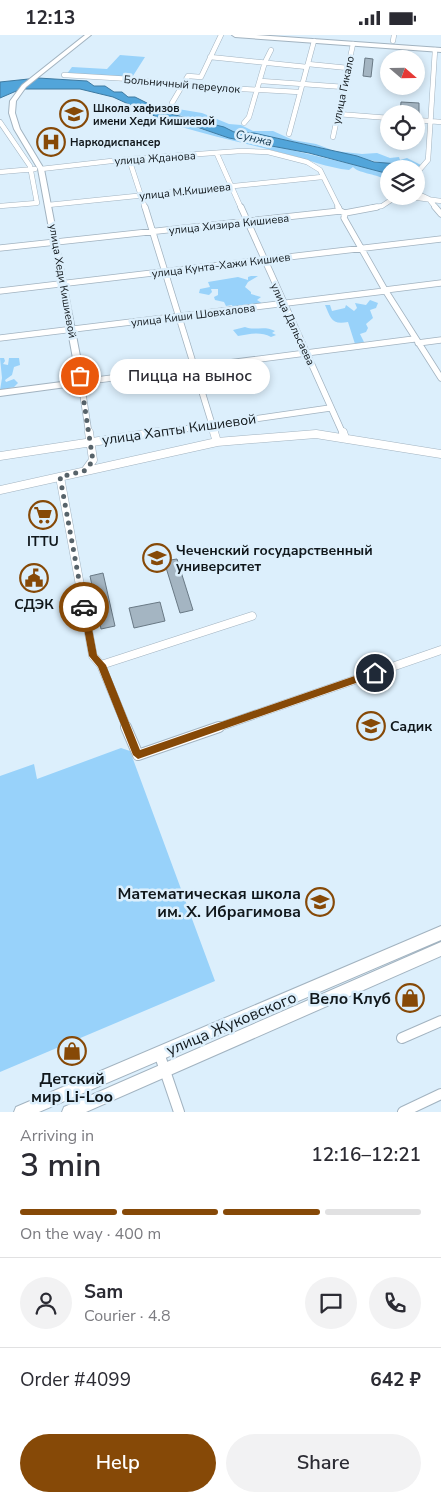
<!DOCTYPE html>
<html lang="en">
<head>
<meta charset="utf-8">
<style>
  :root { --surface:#fff; --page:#f2f2f3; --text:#2b2b33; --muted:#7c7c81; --line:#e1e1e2; --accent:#864907 }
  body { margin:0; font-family:"Nunito Sans",sans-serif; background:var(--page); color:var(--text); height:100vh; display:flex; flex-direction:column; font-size:19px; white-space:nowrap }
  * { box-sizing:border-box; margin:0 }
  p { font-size:16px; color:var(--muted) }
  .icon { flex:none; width:28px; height:28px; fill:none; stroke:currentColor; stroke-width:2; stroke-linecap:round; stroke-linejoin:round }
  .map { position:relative; height:1077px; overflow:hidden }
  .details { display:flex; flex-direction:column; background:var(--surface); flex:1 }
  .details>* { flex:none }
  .needle { width:32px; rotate:110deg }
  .controls { position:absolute; left:380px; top:15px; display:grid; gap:10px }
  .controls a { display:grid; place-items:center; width:45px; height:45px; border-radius:50%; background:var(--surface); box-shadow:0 2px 8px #0003; font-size:25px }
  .pin { position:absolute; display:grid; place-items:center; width:42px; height:42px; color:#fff; margin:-21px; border:2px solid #fff; border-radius:50%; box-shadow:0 1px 5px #0007 }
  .courier { position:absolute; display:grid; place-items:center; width:50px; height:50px; margin:-25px; border:4px solid #864907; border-radius:50%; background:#fff; color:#222; box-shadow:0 1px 6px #0007 }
  .bubble { position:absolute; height:35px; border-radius:18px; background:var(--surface); box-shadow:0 2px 8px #0003; font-size:16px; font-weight:600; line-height:35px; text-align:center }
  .overview em { font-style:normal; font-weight:600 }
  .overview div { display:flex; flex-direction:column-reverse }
  .overview { display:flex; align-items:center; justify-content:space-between; height:85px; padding:0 20px }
  h1 { font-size:32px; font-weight:600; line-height:38px }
  .bar { display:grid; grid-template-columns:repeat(4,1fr); gap:8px 5px; align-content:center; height:60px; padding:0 20px }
  .bar i { height:6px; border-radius:4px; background:var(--line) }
  .bar .active { background:var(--accent) }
  .bar p { grid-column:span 4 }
  .line { display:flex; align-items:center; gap:12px; padding:0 20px; border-top:1px solid var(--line) }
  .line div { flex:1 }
  .round { display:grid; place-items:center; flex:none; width:52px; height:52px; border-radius:26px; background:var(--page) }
  .action { display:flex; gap:10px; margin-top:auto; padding:10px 20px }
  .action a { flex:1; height:58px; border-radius:30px; background:var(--accent); color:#fff; font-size:20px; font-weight:600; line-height:58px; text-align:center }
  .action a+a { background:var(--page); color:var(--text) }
  .status { display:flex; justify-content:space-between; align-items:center; height:35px; padding:0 25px; background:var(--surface); direction:ltr }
  .status svg { height:14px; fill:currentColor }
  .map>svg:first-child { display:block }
  .green { fill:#98d2fa }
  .water { fill:#52a5da; stroke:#3e7aa1 }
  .building { fill:#a4b5c2; stroke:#697985 }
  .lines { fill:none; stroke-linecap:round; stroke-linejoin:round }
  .minor-far3-casing { stroke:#a2b3c0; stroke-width:5.5 }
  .minor-far2-casing { stroke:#a2b3c0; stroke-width:7 }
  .minor-far1-casing { stroke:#a2b3c0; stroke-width:9 }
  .minor-casing { stroke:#a2b3c0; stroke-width:12 }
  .major-casing { stroke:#a2b3c0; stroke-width:2 }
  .minor-far3 { stroke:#fff; stroke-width:4.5 }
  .minor-far2 { stroke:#fff; stroke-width:5.5 }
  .minor-far1 { stroke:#fff; stroke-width:8 }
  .minor { stroke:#fff; stroke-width:10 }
  .major { fill:#fff; fill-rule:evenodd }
  .route { fill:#864907 }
  .done { stroke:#57636a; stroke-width:5; stroke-dasharray:0 9 }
  .labels { text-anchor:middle; stroke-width:5; stroke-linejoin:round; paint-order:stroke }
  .far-street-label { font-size:11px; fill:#10171b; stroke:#dceffc }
  .far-poi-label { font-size:11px; font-weight:bold; fill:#10171b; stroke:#dceffc; text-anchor:start }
  .far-water-label { font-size:12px; font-style:italic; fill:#1a3d54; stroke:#dceffc }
  .street-label { font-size:14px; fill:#10171b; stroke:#dceffc }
  .poi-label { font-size:14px; font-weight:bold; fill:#10171b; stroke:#dceffc }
  .near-poi-label { font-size:16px; font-weight:bold; fill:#10171b; stroke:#dceffc; text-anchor:end }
  .near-street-label { font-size:16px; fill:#10171b; stroke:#dceffc }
</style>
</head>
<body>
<div class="status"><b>12:13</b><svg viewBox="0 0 49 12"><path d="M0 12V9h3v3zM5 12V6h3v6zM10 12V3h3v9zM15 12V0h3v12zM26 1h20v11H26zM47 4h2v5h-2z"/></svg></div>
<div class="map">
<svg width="441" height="1077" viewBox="0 0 441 1077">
  <rect width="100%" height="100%" fill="#dceffc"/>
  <path class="green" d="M120,20L145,22L131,44L66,40L72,32L107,34Z
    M160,71L202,78L229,89L241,90L253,96H273L293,105L316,109L332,115L254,98L234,97L163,75H155L157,73L153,72Z
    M180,88L235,104L270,110L380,136L389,139V144H384C376,139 358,138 353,132L349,135C328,133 307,124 286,119C250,109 214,102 178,91Z
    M335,116L362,119L377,118L390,123L399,122L400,125L407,123L421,130L418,133C408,134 343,120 335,116Z
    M251,241H258L248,247L245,252L251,257V259L261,262L257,265L263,269L233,273L232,270L226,271L224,267L215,265L214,262L218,260V254H211L212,257L209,260L199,258L200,254L210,252L208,247L238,242L248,245V242Z
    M370,265L378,268L376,273L370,275L373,283L366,289L368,293L366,297L360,299L364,307L355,309L348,287C331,290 331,283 325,270H330L332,276L345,273L346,270L354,276L357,273L355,268L366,270Z
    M245,292C255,296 264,290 275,296L272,298L276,300L271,302C260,296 249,299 238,301L233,295Z
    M0,323H4L5,326L3,329L8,330L9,323H19L20,330L14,332L12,340L5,345L6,347L14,344L18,348L14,352L0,355L2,343Z
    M121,713L130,716L215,946L0,1037V741L34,729L37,744Z"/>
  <path class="water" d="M38,43L87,46L94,51H105L114,57H122L128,62H135L157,73L155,75L224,92L234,97L254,98L357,121L374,127L398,129L413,134H389V139L309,118L229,103L185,88L159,83L113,62L80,54H21L0,63V47Z"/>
  <path class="building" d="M365,23L373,24L371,42L363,41Z
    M401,67L419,68V79L400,78Z
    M177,524L193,575L180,578L164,526Z
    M103,538L115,591L101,594L90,541Z
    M160,567L165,586L134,593L129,573Z"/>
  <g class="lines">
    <defs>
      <path id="minor-far3" d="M393,6L394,0
        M210,22L307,32
        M308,29L348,33
        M64,40L131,44L188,51L299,57
        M261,46L344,52
        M172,68L188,41L201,42L221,0
        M338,79L389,83
        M416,85L441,87
        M0,87L30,131L37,168L0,171
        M244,88L249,82L265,27L271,15
        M289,99L314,6
        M333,102L353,9
        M217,119L241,173
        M129,124L145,173
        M41,134L129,124L241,116L268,117L307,127L320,135L339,173
        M0,137L35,134
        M416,139L428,125L435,15
        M416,158L429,164L436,173
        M403,161L441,166
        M48,170L322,142
        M370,173L382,171L397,161"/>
      <path id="minor-far2" d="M145,172L215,399
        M241,172L343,399
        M338,172L340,176
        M435,172L441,179
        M345,178L344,183L385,255L441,343
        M56,207L340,176L345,178L377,172
        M0,213L56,207
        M385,255L441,248
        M0,256L441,204
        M0,303L385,256
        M418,308L441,305
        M89,399L81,347L414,304
        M149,399L330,373"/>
      <path id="minor-far1" d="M214,397L217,407
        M343,397L345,403
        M0,421L158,397
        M85,436L93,425L89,397
        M60,442L93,621L101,630L127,693
        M0,455L217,407L316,399L441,419
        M101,630L252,581
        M216,693L441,615"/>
      <path id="minor" d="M126,692L138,720L219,692
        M402,1003L441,986
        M159,1018L179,1077
        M403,1077L441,1059"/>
      <path id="major" d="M85,0H91L26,52L16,66L15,78L20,94L44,134L85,347L81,350L0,361V355L77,345L38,134L14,94L9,78L10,66L22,50Z
        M232,0H256L441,13V17L235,2Z
        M441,891V905L39,1077H14L16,1072Z
        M441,907V921L86,1077H62L64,1072Z"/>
    </defs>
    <use href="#minor-far3" class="minor-far3-casing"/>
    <use href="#minor-far2" class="minor-far2-casing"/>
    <use href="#minor-far1" class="minor-far1-casing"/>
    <use href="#minor" class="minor-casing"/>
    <use href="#major" class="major-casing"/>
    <use href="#minor-far3" class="minor-far3"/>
    <use href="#minor-far2" class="minor-far2"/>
    <use href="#minor-far1" class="minor-far1"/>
    <use href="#minor" class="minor"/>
    <use href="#major" class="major"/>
  </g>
  <path class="route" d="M84,569L88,572L97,620L106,630L140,715L375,634L380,638L379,640L138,724L133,720L98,632L89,621L80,572Z"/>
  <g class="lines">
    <path class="done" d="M80,341L93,426L84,436L60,442L84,572"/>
  </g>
  <defs>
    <symbol id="university-ring" viewBox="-11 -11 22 22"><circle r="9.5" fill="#dceffc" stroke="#864907" stroke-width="1.5"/><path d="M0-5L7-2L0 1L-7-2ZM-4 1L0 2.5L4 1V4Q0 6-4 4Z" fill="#864907"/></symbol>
    <symbol id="hospital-ring" viewBox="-11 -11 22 22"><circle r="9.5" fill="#dceffc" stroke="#864907" stroke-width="1.5"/><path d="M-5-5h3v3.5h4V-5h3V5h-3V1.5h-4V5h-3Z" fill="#864907"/></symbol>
    <symbol id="supermarket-ring" viewBox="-11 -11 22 22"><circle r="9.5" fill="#dceffc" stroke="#864907" stroke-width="1.5"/><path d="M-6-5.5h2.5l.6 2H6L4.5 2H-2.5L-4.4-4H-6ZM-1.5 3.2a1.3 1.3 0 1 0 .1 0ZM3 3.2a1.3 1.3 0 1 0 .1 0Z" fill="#864907"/></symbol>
    <symbol id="civic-ring" viewBox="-11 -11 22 22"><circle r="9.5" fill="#dceffc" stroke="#864907" stroke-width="1.5"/><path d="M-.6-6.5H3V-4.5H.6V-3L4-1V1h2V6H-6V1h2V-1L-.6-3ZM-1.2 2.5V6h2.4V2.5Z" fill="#864907"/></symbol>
    <symbol id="school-ring" viewBox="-11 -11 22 22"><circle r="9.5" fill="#dceffc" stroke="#864907" stroke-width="1.5"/><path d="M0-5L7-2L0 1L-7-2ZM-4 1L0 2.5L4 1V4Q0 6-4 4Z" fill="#864907"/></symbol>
    <symbol id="shop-ring" viewBox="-11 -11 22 22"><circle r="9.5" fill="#dceffc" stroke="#864907" stroke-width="1.5"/><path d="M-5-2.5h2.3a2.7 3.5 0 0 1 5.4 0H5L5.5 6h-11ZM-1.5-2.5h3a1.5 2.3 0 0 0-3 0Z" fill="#864907"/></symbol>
  </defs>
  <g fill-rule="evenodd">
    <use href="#university-ring" x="58" y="63" width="32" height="32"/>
    <use href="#hospital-ring" x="35" y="91" width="32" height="32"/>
    <use href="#supermarket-ring" x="27" y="464" width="32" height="32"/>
    <use href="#university-ring" x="141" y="507" width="32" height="32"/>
    <use href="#civic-ring" x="18" y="527" width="32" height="32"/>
    <use href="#school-ring" x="355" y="675" width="32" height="32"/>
    <use href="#school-ring" x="304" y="851" width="32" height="32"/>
    <use href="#shop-ring" x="394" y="947" width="32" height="32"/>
    <use href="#shop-ring" x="56" y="1000" width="32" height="32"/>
  </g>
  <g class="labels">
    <g class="far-street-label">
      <text transform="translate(182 49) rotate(5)" y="4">Больничный переулок</text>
      <text transform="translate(343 55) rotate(-78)" y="4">улица Гикало</text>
      <text transform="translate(155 123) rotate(-4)" y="4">улица Жданова</text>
      <text transform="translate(185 156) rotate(-6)" y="4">улица М.Кишиева</text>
      <text transform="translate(229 189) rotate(-6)" y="4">улица Хизира Кишиева</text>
      <text transform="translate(221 230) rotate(-7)" y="4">улица Кунта-Хажи Кишиев</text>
      <text transform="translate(63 246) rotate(80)" y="4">улица Хеди Кишиевой</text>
      <text transform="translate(193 280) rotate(-7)" y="4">улица Киши Шовхалова</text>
      <text transform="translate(293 289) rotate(65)" y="4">улица Дальсаева</text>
    </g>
    <g class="far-poi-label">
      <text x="93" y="77">Школа хафизов<tspan x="93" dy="13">имени Хеди Кишиевой</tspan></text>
      <text x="70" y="111">Наркодиспансер</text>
    </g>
    <g class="far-water-label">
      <text transform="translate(254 103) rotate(13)" y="4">Сунжа</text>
    </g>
    <g class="street-label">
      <text transform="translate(179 394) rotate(-8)" y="5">улица Хапты Кишиевой</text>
    </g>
    <g class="poi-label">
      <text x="43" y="511">ITTU</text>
      <text x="176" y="520" text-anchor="start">Чеченский государственный<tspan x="176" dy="16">университет</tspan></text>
      <text x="34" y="574">СДЭК</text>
      <text x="390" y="696" text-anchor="start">Садик</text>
    </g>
    <g class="near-poi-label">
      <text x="301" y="864">Математическая школа<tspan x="301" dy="18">им. Х. Ибрагимова</tspan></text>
      <text x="391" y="969">Вело Клуб</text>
      <text x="72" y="1049" text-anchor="middle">Детский<tspan x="72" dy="18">мир Li-Loo</tspan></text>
    </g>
    <g class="near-street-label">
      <text transform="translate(231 988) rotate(-23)" y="6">улица Жуковского</text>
    </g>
  </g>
</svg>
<div class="controls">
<a><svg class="needle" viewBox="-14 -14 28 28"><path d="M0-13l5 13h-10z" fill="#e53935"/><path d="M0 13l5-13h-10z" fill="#7c7c81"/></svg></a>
<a><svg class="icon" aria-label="locate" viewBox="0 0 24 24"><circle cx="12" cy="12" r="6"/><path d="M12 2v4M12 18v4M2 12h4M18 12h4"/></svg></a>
<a><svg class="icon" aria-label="layers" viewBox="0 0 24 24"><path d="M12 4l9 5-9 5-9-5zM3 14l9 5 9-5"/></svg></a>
</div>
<div class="pin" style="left:80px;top:341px;background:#ea580c"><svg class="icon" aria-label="bag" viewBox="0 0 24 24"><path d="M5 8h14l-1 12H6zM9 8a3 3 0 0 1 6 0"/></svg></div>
<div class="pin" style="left:375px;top:638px;background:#1f2937"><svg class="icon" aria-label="home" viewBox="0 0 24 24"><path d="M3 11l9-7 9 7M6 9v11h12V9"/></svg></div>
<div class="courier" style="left:84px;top:572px"><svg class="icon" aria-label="car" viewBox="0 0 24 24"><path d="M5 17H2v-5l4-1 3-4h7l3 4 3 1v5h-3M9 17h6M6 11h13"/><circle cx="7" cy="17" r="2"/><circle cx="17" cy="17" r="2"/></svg></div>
<div class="bubble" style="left:110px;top:324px;width:160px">Пицца на вынос</div>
</div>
<section class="details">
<div class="overview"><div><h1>3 min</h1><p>Arriving in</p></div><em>12:16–12:21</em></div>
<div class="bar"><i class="active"></i><i class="active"></i><i class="active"></i><i></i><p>On the way · 400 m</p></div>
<div class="line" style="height:90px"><a class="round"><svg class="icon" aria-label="person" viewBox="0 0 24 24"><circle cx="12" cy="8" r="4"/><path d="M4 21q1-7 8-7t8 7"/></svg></a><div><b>Sam</b><p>Courier · 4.8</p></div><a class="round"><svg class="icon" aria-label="chat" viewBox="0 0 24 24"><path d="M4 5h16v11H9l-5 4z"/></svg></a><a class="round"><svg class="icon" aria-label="phone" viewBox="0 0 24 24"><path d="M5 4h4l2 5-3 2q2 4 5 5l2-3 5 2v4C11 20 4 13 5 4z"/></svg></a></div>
<div class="line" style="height:65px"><div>Order #4099</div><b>642 ₽</b></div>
<div class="action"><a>Help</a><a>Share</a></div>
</section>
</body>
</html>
